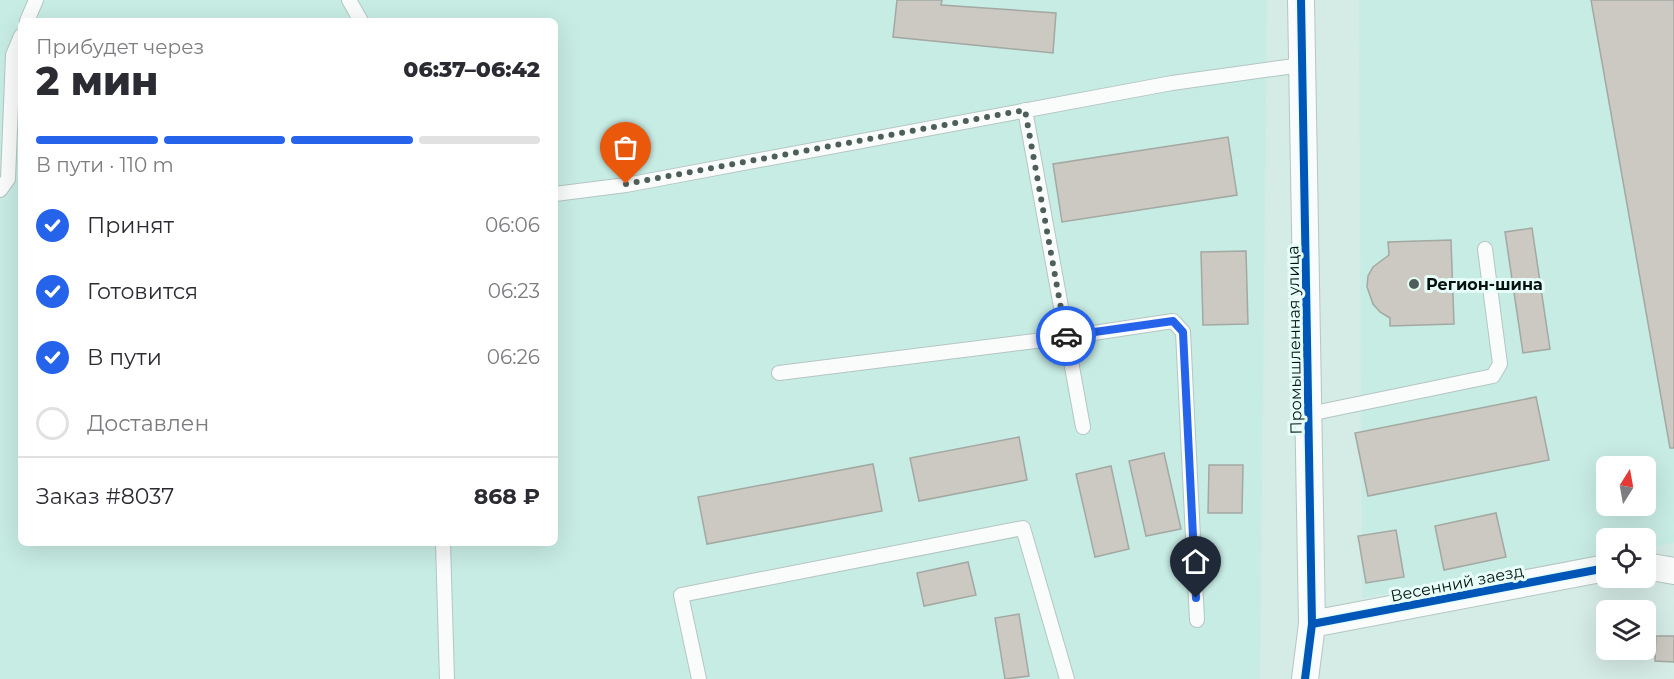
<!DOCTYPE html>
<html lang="ru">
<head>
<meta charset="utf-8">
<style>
  :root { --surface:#fff; --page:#f2f2f3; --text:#2b2b33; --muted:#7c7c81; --line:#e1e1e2; --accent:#2563eb }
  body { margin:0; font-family:Montserrat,sans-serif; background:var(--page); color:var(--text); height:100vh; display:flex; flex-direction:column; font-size:22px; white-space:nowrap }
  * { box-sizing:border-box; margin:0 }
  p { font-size:20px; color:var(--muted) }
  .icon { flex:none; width:33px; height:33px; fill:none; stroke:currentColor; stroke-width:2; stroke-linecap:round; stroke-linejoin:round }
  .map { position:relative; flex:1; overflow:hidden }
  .details { position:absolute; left:18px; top:18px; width:540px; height:528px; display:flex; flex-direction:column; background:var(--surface); border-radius:9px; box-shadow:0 6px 24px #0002 }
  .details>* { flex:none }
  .needle { width:39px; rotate:11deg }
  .controls { position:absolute; left:1596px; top:456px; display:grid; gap:12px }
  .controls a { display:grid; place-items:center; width:60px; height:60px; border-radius:9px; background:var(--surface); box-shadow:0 6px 24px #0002; font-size:30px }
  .pin { position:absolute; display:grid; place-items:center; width:51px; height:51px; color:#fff; margin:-62px -26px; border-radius:50% 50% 50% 0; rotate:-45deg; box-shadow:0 0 6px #0007 }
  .pin .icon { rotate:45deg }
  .courier { position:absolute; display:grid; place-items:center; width:60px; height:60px; margin:-30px; border:4px solid #2563eb; border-radius:50%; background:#fff; color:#222; box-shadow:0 2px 8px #0007 }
  .head em { font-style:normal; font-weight:800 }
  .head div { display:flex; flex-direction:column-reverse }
  .head { display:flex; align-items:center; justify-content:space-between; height:102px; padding:0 18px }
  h1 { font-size:39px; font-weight:800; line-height:45px }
  .bar { display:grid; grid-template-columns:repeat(4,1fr); gap:9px 6px; align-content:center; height:72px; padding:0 18px }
  .bar i { height:8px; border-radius:4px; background:var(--line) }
  .bar .selected { background:var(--accent) }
  .bar p { grid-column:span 4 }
  .line { display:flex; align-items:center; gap:15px; padding:0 18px; border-top:2px solid var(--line) }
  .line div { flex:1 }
  ol { padding:0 18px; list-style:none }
  li { display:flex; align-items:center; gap:18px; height:66px }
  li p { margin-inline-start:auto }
  li .icon { padding:6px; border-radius:50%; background:var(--accent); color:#fff; stroke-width:4 }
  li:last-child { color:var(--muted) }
  li i { width:33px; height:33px; border:3px solid var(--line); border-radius:50% }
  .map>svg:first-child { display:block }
  .built { fill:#c7ece4; fill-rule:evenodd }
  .building { fill:#cbc9c1; stroke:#a3a8a2; stroke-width:1.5 }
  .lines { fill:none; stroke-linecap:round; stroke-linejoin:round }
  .service-casing { stroke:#b4c6c2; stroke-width:16 }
  .minor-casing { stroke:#b4c6c2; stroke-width:28 }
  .service { stroke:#f9fcfb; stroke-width:14 }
  .minor { stroke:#f9fcfb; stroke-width:26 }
  .cycleway-casing { stroke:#e6fdf8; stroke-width:11 }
  .cycleway { stroke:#0057b8; stroke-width:8 }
  .done { stroke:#4e5e5b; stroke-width:6; stroke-dasharray:0 10.8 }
  .route { stroke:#2563eb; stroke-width:8 }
  .poi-dot { fill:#4e5e5b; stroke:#e6fdf8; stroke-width:2 }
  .labels { text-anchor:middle; stroke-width:6; stroke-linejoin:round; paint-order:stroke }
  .poi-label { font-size:16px; font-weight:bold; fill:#051210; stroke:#e6fdf8; text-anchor:start }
  .street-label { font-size:16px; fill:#051210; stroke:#e6fdf8 }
</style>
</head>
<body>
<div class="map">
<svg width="1674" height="679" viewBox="0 0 1674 679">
  <rect width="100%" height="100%" fill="#d5ebe6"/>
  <path class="built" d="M0,0H1267L1260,679H0ZM21,21H555V543H21Z
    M1359,0H1674V543L1646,548V538H1606V555L1362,598ZM1606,466H1646V506H1606Z"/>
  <path class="building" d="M897,0H942L941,5L1056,13L1053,53L893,37Z
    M1591,0H1674V448H1670Z
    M1228,137L1237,195L1062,222L1053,164Z
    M1532,228L1550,349L1523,353L1505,232Z
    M1451,240L1454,324L1390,326V318L1380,312L1373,304L1367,287L1368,276L1373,267L1389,255L1388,242Z
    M1246,251L1248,324L1203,325L1201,252Z
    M1536,397L1549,460L1368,496L1355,433Z
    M1019,437L1027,480L919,501L910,458Z
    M1164,453L1181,529L1146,536L1129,461Z
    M873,464L882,511L707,544L698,497Z
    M1209,465H1243L1242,513H1208Z
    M1111,466L1129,549L1095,557L1076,474Z
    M1496,513L1506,557L1444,570L1435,526Z
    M1396,530L1404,577L1366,583L1358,536Z
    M968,562L976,595L924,606L917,573Z
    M1019,614L1029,676L1005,679L995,618Z
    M1656,636H1674V662L1655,661Z"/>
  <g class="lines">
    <defs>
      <path id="service" d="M349,0L361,21
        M27,21L36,0
        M1025,110L1083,427
        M0,190L8,179L13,55L21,36
        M555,194L626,185L1172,83L1301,65
        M779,373L1067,337L1173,321L1183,332L1197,620
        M1309,414L1493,376L1500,364L1485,249
        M443,543L447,679
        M699,679L681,595L1023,528L1067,679"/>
      <path id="minor" d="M1301,0L1312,624L1305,679
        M1646,566L1674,571
        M1312,624L1606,568"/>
    </defs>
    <use href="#service" class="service-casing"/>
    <use href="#minor" class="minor-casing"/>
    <use href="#service" class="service"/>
    <use href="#minor" class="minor"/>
    <defs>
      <path id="cycleway" d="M1301,0L1312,624L1305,679
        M1312,624L1606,568"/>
    </defs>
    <use href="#cycleway" class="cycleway-casing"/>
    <use href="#cycleway" class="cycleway"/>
  </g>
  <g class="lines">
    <path class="done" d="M626,184L1025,110L1066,336"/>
    <path class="route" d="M1066,336L1173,321L1183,332L1196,598"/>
  </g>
  <circle class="poi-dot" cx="1414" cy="284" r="6"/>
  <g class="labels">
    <g class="poi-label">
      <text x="1426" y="290">Регион-шина</text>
    </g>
    <g class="street-label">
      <text transform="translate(1294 340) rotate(-91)" y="6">Промышленная улица</text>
      <text transform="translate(1457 583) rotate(-11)" y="6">Весенний заезд</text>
    </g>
  </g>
</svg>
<div class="controls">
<a><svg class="needle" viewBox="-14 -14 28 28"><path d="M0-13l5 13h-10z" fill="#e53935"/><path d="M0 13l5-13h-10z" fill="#7c7c81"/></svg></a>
<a><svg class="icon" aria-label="locate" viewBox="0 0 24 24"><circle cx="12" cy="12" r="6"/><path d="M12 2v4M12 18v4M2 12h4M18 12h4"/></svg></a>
<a><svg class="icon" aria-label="layers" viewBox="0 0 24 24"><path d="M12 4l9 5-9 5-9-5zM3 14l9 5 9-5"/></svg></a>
</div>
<div class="pin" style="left:626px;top:184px;background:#ea580c"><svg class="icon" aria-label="bag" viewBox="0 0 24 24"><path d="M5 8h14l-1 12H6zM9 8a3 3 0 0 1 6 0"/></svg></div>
<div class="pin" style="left:1196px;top:598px;background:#1f2937"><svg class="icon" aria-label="home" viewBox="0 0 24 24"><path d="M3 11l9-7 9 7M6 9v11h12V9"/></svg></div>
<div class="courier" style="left:1066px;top:336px"><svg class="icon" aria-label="car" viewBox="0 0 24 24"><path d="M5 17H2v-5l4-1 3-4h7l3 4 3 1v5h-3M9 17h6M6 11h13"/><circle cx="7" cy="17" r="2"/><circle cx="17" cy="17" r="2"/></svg></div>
<section class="details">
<div class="head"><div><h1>2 мин</h1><p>Прибудет через</p></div><em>06:37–06:42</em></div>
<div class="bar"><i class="selected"></i><i class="selected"></i><i class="selected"></i><i></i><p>В пути · 110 m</p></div>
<ol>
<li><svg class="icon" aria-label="check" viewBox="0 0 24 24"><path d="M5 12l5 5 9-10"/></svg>Принят<p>06:06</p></li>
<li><svg class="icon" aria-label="check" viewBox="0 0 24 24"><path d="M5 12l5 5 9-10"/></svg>Готовится<p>06:23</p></li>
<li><svg class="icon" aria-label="check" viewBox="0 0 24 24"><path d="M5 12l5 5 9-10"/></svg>В пути<p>06:26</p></li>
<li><i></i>Доставлен</li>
</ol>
<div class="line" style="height:78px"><div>Заказ #8037</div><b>868 ₽</b></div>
</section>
</div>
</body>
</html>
